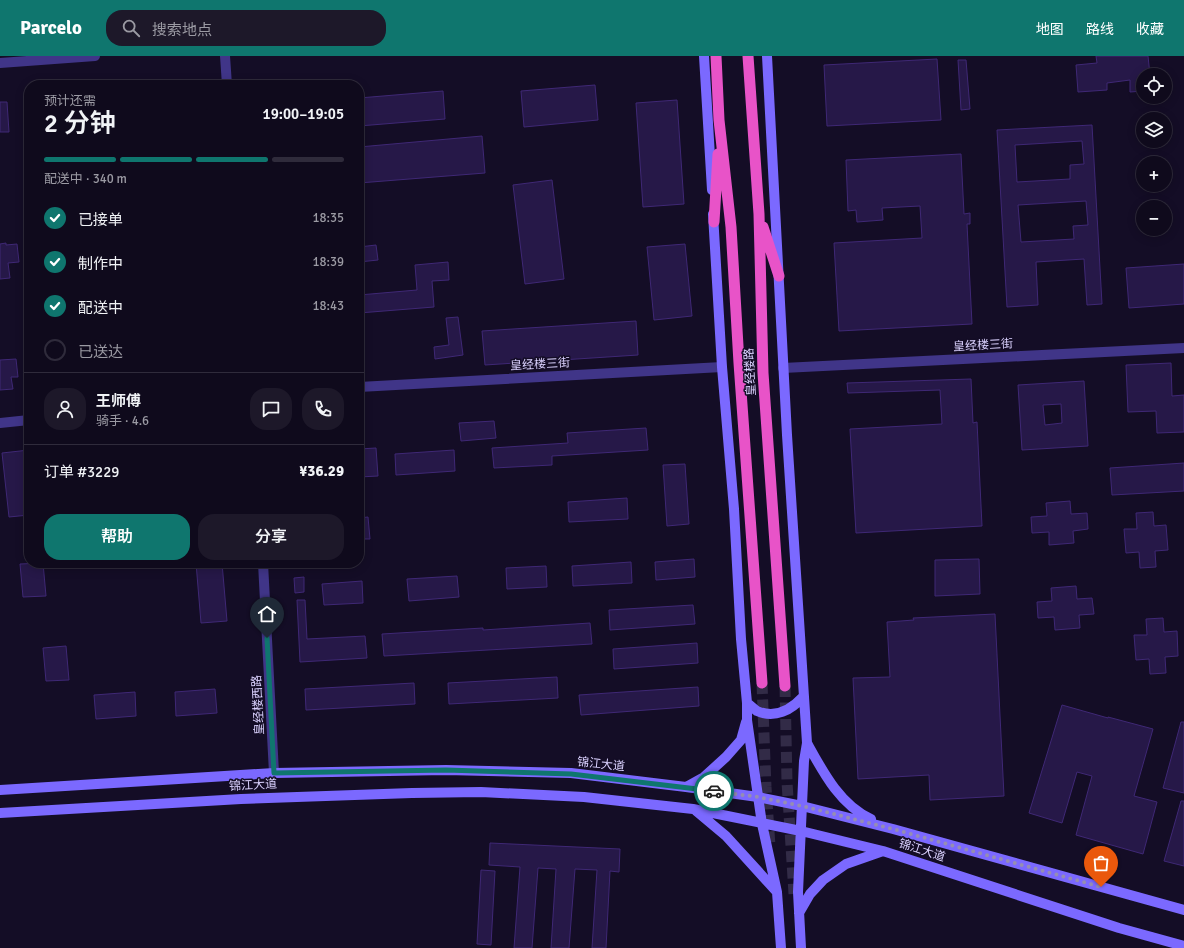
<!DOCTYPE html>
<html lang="zh">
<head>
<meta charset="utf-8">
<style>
  :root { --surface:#0f0a1c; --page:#1d1829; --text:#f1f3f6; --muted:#9b9aa3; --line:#2f2b3b; --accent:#0f766e }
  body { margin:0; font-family:Signika,"Noto Sans SC",sans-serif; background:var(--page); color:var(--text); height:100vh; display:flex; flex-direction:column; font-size:15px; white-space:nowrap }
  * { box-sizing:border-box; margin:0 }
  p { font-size:13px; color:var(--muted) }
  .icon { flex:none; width:22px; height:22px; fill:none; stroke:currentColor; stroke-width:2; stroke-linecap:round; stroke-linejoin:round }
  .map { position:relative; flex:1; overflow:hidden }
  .sheet { position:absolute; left:24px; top:24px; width:340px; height:488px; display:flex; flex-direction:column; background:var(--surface); border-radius:16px; box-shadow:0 2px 10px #0003,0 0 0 1px var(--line) }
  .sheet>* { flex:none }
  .tools { position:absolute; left:1136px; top:12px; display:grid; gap:8px }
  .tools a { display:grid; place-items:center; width:36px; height:36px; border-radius:50%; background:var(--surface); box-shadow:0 2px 10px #0003,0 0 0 1px var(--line); font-size:20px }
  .pin { position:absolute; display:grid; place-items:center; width:34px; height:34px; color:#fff; margin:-41px -17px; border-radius:50% 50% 50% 0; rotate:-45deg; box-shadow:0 0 4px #0007 }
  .pin .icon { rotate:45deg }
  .courier { position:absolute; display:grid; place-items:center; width:40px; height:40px; margin:-20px; border:3px solid #0f766e; border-radius:50%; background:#fff; color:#222; box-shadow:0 1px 5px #0007 }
  .head em { font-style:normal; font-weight:600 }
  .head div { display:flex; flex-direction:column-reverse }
  .head { display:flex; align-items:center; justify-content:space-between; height:68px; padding:0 20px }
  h1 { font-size:26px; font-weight:600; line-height:30px }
  .bar { display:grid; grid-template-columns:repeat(4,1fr); gap:6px 4px; align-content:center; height:48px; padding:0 20px }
  .bar i { height:5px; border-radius:3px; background:var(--line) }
  .bar .selected { background:var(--accent) }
  .bar p { grid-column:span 4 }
  .line { display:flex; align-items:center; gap:10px; padding:0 20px; border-top:1px solid var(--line) }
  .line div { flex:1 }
  .round { display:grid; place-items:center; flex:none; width:42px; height:42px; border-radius:16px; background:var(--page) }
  ol { padding:0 20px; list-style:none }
  li { display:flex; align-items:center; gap:12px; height:44px }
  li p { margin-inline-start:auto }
  li .icon { padding:4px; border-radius:50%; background:var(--accent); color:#fff; stroke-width:4 }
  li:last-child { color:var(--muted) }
  li i { width:22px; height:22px; border:2px solid var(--line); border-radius:50% }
  .primary-button { display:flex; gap:8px; margin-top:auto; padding:8px 20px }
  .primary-button a { flex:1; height:46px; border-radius:16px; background:var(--accent); color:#fff; font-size:16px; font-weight:600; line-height:46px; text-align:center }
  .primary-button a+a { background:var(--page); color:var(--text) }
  header { display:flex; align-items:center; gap:24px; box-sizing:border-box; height:56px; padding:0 20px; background:var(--accent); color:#fff }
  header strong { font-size:19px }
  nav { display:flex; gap:22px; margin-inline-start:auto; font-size:14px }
  .search { width:280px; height:36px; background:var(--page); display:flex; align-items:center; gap:10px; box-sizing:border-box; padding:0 14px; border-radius:16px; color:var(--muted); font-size:15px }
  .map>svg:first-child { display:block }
  .building { fill:#261848; stroke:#3f2875; fill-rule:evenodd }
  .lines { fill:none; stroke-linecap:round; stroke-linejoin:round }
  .trunk-tunnel { stroke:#322b47; stroke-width:11; stroke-dasharray:11 5.5; stroke-linecap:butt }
  .tertiary { stroke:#403588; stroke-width:10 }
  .secondary { stroke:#7b69ff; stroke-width:10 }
  .trunk { stroke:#e853c8; stroke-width:11 }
  .done { stroke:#958db3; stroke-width:4; stroke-dasharray:0 7.2 }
  .route { stroke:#0f766e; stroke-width:5 }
  .labels { text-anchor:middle; stroke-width:3; stroke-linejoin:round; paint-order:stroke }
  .street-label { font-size:12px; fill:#dbd2ff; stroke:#140d26 }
</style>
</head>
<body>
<header>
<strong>Parcelo</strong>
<div class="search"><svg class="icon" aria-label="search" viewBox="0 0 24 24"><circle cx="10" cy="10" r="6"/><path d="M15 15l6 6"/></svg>搜索地点</div>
<nav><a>地图</a><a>路线</a><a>收藏</a></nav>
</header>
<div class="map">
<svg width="1184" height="892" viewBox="0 0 1184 892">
  <rect width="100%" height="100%" fill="#140d26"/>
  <path class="building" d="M1096,0H1148L1150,19H1143V35L1130,36V24L1107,27V34L1078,36L1076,9L1097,7Z
    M937,3L941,64L827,70L824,9Z
    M958,4H966L970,53L961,54Z
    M595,29L598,64L524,71L521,35Z
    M443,35L445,63L359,70V42Z
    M677,44L684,148L643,151L636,47Z
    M0,46H7L9,76H0Z
    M1092,69L1102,248L1087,249L1084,203L1036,206L1038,249L1007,251L997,74ZM1082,85L1084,108L1070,109V123L1017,126L1015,89ZM1086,145L1088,169L1073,170L1074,183L1021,186L1018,149Z
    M482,80L485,117L359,127V91Z
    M961,98L964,158L970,157V168H967L972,268L839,275L834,187L922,182L920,150L882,152L883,164L857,166L856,154L848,155L846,104Z
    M552,124L564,223L525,228L513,129Z
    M6,187V189L17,188L19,206L8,207L10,222L0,223V188Z
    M685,188L692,260L654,264L647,191Z
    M376,189L378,204L359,206V191Z
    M448,206L449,224L432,225L434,251L359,257V239L417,234L415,209Z
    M1184,208V248L1129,252L1126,212Z
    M458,261L463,299L435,303L434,291L449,289L446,262Z
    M636,265L638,299L485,309L482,275Z
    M16,303L18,321H11L13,333L0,334V304Z
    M1171,307L1172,340L1184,339V376L1157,377L1156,355L1128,356L1126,309Z
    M971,323L973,367L977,366L982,470L856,477L850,373L942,368L940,334L848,337L847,327Z
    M1084,325L1088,390L1022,394L1018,329ZM1061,348L1062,367L1045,369L1043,349Z
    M494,365L496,382L461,385L459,367Z
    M646,372L648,394L552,400V409L494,412L492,392L568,387L567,377Z
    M376,392L378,420L359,421V393Z
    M29,394V459L9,461L2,397Z
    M454,394L455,415L396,419L395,398Z
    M1184,407V435L1112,439L1110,412Z
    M685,408L689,468L667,470L663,409Z
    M627,442L628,463L569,466L568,446Z
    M1070,445L1071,458L1087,457L1088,473L1073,475L1074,487L1049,489V476L1032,477L1031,461L1047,460L1046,447Z
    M1153,456L1154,470L1166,469L1168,494L1155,495L1156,511L1140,512L1139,496L1126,497L1124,473H1137L1136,457Z
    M368,461L370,483H359V462Z
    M694,503L695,521L656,524L655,506Z
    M979,503L980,538L935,540V504Z
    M631,506L632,527L573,530L572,510Z
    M43,507L46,540L23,541L20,508Z
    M196,507H222L227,565L201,567Z
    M546,510L547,531L507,533L506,512Z
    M457,520L459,541L409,545L407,523Z
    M304,521V536L295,537L294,522Z
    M362,525L363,547L324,549L322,528Z
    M1076,530L1077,543L1092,542L1094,558L1079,559L1080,572L1055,574L1054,561L1038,562L1037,546L1052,545L1051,532Z
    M297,544H305L307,583L365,580L367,602L300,606Z
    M693,549L695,568L610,574L609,554Z
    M995,558L1004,740L930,744L929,719L858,723L853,622L890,621L887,566L914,564L913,562Z
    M1163,562L1164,576L1177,575L1178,600L1165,601L1166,617L1150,618L1149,603L1136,604L1134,579H1147L1146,563Z
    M590,567L592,588L384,600L382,578L483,572V574Z
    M697,587L698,607L614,613L613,593Z
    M66,590L69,624L46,625L43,592Z
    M557,621L558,642L449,648L448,627Z
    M414,627L415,648L306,654L305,633Z
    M698,631L699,650L581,659L579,639Z
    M215,633L217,657L176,660L175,636Z
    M135,636L136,660L96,663L94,639Z
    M1062,649L1108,662V661L1153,673L1134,740L1157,746L1143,798L1076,779L1092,720L1077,716L1062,767L1029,757Z
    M1181,666H1184V737L1163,732Z
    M1181,745H1184V810L1164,805Z
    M490,787L620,793L619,816L610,815L606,892H592L597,814L575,813L569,892H551L556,813L538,812L532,892H514L520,811L489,809Z
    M481,814L495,815L491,889L477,888Z"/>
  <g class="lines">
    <path class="trunk-tunnel" d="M762,627L766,731L770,790
      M785,630L787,726L794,838"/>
    <path class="tertiary" d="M225,0L227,29
      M0,7L95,0
      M783,312L1184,292
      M359,331L722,311
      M0,367L29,364
      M263,507L274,717"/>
    <path class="secondary" d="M704,0L712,134
      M767,0L787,379L807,687L804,705L798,836L801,892
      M713,158L722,311L734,453L741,583L747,647V664L762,768L777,836L781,892
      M747,647C750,649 754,653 757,655C775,663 791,654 803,641
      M807,687C823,716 840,749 871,763
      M686,731L704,721L726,701L741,684L746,666
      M0,734L274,717L446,714L571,717L686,731L758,741L802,750L893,773L1184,854
      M695,754L726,780L776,835
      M0,757L241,743L412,737L481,736L584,741L693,753L801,775L883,795L1119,872L1184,890
      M799,857L810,838L823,824L846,808L883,795"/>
    <path class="trunk" d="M716,0L719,64L731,171L739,307L762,627
      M748,0L759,158L763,317L785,630
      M714,166L718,98
      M763,171L779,220"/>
  </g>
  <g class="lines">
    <path class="done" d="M714,735L758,741L802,750L893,773L1101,831"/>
    <path class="route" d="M267,582L274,717L446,714L571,718L714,735"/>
  </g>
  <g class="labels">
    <g class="street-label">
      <text transform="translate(983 289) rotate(-3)" y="4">皇经楼三街</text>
      <text transform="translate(540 308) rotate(-3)" y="4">皇经楼三街</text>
      <text transform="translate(750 316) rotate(-93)" y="4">皇经楼路</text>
      <text transform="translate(258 649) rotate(-93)" y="4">皇经楼西路</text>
      <text transform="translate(601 708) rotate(6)" y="4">锦江大道</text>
      <text transform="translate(253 729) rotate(-3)" y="4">锦江大道</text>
      <text transform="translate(922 794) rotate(18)" y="4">锦江大道</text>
    </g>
  </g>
</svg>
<div class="tools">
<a><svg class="icon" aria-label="locate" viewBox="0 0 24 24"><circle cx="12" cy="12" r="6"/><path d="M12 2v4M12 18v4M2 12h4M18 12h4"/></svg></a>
<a><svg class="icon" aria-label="layers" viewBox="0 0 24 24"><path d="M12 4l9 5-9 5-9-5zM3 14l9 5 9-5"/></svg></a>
<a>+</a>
<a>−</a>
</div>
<div class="pin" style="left:1101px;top:831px;background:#ea580c"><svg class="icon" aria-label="bag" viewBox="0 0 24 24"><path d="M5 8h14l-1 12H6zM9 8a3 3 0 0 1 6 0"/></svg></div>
<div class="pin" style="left:267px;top:582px;background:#1f2937"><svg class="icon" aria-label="home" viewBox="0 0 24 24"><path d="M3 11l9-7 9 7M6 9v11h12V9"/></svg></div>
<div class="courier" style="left:714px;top:735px"><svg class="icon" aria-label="car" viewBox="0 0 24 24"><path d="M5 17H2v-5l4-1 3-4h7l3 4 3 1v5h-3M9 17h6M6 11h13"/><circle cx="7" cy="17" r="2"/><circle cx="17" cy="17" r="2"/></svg></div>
<section class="sheet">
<div class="head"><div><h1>2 分钟</h1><p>预计还需</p></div><em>19:00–19:05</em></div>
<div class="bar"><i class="selected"></i><i class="selected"></i><i class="selected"></i><i></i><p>配送中 · 340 m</p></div>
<ol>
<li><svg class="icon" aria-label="check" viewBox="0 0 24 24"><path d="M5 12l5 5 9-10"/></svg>已接单<p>18:35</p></li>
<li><svg class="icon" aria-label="check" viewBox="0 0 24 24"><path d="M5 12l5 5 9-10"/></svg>制作中<p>18:39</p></li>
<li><svg class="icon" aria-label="check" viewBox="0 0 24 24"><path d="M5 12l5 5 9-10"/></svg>配送中<p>18:43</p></li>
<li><i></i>已送达</li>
</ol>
<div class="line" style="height:72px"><a class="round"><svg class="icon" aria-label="person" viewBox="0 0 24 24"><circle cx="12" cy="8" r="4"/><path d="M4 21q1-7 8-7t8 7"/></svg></a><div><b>王师傅</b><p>骑手 · 4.6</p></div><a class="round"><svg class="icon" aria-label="chat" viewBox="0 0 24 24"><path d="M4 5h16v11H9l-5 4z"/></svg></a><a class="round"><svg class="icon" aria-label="phone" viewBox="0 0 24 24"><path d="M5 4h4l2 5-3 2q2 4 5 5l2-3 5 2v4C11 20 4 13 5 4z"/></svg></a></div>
<div class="line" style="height:52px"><div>订单 #3229</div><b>¥36.29</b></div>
<div class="primary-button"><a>帮助</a><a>分享</a></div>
</section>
</div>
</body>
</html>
